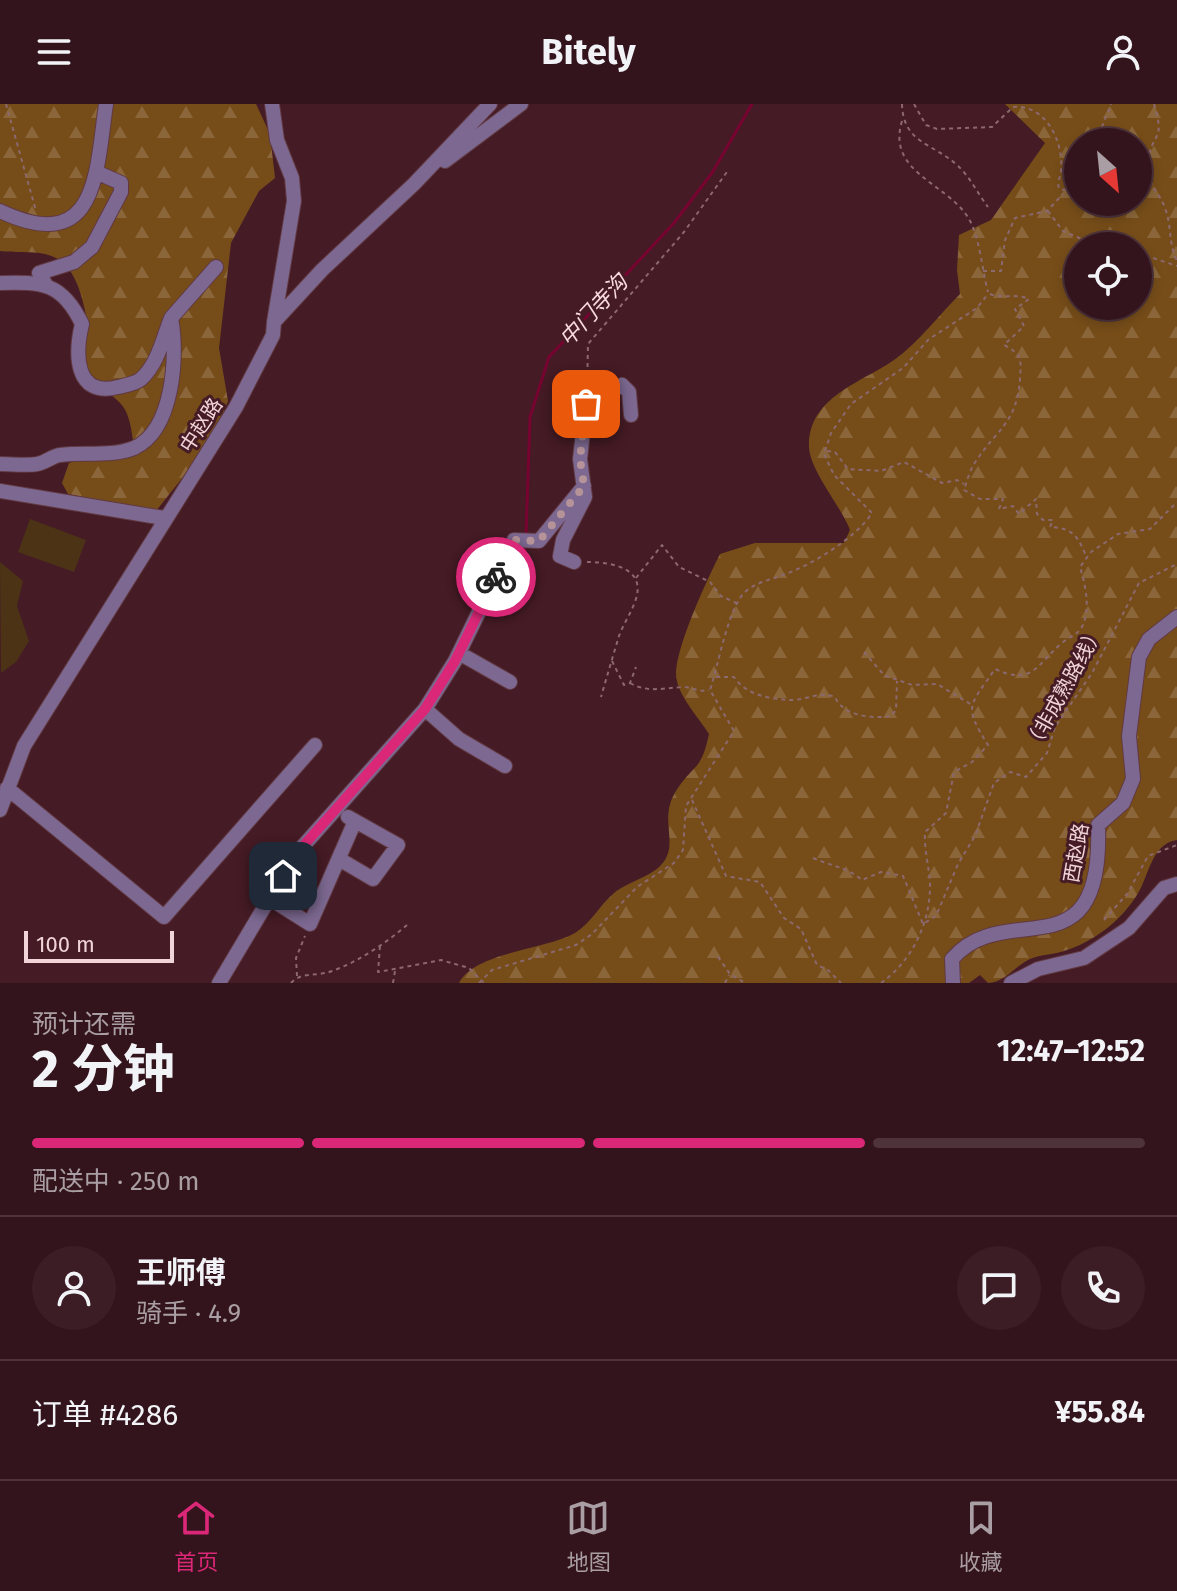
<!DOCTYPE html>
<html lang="zh">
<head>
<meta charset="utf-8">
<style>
  :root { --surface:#34141c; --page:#3c1d25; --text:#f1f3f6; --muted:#a99ea3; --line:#4e333b; --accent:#db2777 }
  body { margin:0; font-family:"Fira Sans","Noto Sans SC",sans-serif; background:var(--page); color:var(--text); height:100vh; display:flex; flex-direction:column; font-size:30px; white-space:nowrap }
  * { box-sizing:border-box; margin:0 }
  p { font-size:26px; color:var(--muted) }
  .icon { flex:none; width:44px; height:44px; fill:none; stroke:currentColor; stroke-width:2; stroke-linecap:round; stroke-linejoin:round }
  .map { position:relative; height:879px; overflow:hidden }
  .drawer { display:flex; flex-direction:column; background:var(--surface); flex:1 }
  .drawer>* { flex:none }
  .needle { width:52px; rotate:153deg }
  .tools { position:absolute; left:1064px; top:24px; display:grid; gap:16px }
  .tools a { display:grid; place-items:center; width:88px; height:88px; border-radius:50%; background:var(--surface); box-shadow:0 4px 12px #0003,0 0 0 2px var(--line); font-size:40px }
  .scale { position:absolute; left:24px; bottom:20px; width:150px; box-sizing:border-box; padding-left:8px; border:4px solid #f1d4d8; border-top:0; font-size:22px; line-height:28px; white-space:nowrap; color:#f1d4d8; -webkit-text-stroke:6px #451b25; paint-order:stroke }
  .pin { position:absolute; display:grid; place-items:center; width:68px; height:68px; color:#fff; margin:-34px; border-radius:16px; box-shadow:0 4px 12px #0006 }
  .courier { position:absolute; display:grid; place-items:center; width:80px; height:80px; margin:-40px; border:6px solid #db2777; border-radius:50%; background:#fff; color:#222; box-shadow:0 2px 10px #0007 }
  .summary em { font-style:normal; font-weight:700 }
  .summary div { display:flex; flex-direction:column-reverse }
  .summary { display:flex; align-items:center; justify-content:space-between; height:136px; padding:0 32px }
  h1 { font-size:52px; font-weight:700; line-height:60px }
  .bar { display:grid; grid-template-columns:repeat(4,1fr); gap:12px 8px; align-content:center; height:96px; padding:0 32px }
  .bar i { height:10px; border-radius:6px; background:var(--line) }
  .bar .current { background:var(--accent) }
  .bar p { grid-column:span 4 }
  .line { display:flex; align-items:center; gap:20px; padding:0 32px; border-top:2px solid var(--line) }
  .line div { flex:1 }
  .round { display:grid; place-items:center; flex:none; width:84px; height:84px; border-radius:42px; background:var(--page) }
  header { display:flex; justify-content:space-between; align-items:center; height:104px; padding:0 32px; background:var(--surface); font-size:36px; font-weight:700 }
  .tabs { display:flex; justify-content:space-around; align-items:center; height:112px; border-top:2px solid var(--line); background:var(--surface); font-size:22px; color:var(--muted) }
  .tabs a { display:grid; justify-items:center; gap:4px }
  .tabs .current { color:var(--accent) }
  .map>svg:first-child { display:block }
  .grass { fill:#4c3316 }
  .forest { fill:url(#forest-firs); fill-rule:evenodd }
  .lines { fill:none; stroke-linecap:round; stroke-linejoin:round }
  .stream { stroke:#760330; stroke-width:3 }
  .minor-casing { stroke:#613942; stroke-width:16 }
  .path { stroke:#8c686f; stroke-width:2; stroke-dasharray:4 4; stroke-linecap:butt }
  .minor { stroke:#7c6890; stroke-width:14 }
  .done { stroke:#b59399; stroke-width:8; stroke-dasharray:0 14.4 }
  .route { stroke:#db2777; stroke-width:10 }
  .labels { text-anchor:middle; stroke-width:6; stroke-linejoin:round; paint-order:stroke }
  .street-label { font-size:20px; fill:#f1d4d8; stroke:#451b25 }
  .water-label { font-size:22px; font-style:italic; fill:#f9dade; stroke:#451b25 }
</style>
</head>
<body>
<header><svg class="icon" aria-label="menu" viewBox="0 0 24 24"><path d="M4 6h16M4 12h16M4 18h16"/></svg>Bitely<svg class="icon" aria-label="person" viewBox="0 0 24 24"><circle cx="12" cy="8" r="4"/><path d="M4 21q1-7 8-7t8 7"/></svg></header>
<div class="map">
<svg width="1177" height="879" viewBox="0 0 1177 879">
  <defs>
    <pattern id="forest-firs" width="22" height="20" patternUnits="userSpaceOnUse" patternTransform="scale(2)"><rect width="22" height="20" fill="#764d19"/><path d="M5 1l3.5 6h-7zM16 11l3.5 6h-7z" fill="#8a663a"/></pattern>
  </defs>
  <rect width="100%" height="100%" fill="#451b25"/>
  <path class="grass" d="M30,415L86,436L74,468L18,448Z
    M0,458L23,477L17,502L29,537L16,558L1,569Z"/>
  <path class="forest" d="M0,0H256L270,30L275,74L259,87L231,139L219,244L228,297L214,334L156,407L68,390L62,379L69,359L133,337C128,294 118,300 92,275C85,268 81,255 77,246L89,223C82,196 78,157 45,150C30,147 15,149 0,147Z
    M1005,0H1177V736C1150,740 1149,775 1135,794C1119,818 1094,837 1067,846C1055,851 1041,850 1030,855C1015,862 1004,879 988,879L980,871L969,879H459C475,848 545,846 575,829C592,818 599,802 613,790C630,775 658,773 667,752C675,734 660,712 676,687C694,659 701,668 709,630C699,614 681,595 677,577C670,554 708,474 720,450L755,439H844L850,426C841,402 810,367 809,343C808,293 861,279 894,256C918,239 939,211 960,190L957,166L959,131L991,116L1045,39ZM1078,38H1138V98H1078ZM1078,142H1138V202H1078Z"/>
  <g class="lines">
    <path class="stream" d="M526,432L530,313L549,253L674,119L712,69L752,0
      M511,493L524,467L525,440"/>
    <defs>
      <path id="minor" d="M272,0L277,36L292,74L294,97L274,218
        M445,57L521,0
        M0,107C98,153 96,69 106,0
        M0,179C42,178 62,178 82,220C75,249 74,294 118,283C126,281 135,280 141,275C158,260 163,234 171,214C178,250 174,326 134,344C111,353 84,348 60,351C52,352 45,359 37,360C26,362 12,360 0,360
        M45,179L39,169L74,158L92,143L121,88V79L96,68
        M171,214L216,163
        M0,387L164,414
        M574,458L560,452L563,436L585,393L580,355L586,300L622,281L629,288L631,311
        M459,549L510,578
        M425,605L459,635L505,662
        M7,684L164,813L315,641
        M0,706L24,642L236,303L273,231L274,218L322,166L414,80L490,0
        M339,755L373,775L398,741L348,713
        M269,794L310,820L355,717
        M219,879L296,750L425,605L455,557L514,436L539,437L584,382
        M953,879L952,855C1006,792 1104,875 1098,721L1123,699L1133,675L1129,632L1139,553L1149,535L1177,513
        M1011,879L1038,865L1084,854L1129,824L1164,784L1177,780"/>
    </defs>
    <use href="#minor" class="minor-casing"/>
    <path class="path" d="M6,0L36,107
      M902,0C903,40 934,39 958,62C970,73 978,90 988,103
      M914,0L926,21L937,25L992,23L1013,3C1046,0 1064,38 1061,67C1060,75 1057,77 1059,85L1072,87L1078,80
      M1154,0C1166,39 1152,26 1148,58C1145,79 1159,87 1165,104C1172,122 1168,139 1177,157
      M902,17C886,69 948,79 969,115C980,134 982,166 988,188
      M1096,38L1111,0
      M1048,107L1063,127L1098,142
      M1138,149L1177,162
      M983,167H1001L1005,136L1015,114L1047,107L1063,90
      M990,190C1003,195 1016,189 1029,195L1015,205L1024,222L1004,241C1023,251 1021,255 1020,275C1017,319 997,325 976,357C970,365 967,377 964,386L980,395H1003L999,405L1013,402L1019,410L1036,395L1037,410L1043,416H1053L1050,423C1074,424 1078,433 1087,454
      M587,287L588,240L684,128L729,65
      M827,347L835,348L848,365L881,367L904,358L942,379L957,376L964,380
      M587,458C607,458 643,462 637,491C634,505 624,518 619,532C613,552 607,572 601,593
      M636,474L662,441L679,463L710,478L721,492L736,499
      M864,548L884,571L912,581L937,580L972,601
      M612,557L624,581L630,579L636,563
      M716,573H734C746,591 769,595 791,596C807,596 819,587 835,593C843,612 872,615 891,612L896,606L897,577
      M630,579C648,589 663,584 683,583C693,583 699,589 709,586
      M692,696L726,772L760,778L784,814L801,825L817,861L828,866L841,879
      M813,754C831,762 847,763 862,776L881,768L903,772L923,820L936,812L958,760L975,732L994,679L1010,668L1026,673L1047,649L1055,623L1092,569L1139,479L1177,460
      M1104,816L1127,790L1148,752L1177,741
      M380,842L378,868L441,856L469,864L484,879
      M718,853L730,870L745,879
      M297,872L296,854L305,832
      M291,879C302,867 317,873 332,867C358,858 386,839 407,821
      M393,879L395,867
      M479,879L492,866L576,841L592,830L637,783L674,759L683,746L686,702L734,627L710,586C718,563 728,504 745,488C756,478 770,476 783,471C812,461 857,433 872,409L834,371L824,350L831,329L851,300L903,264L929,235L977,204L988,190
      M725,879L729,871
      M881,879C912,857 931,818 930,779C929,762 924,746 925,728L946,709L954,668L972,658L988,641C963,601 969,603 995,565C1033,582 1036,561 1062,539C1071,531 1080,531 1084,518C1090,500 1085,480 1080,463L1091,448L1118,430L1150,425L1177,398"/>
    <use href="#minor" class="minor"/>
  </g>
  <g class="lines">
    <path class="done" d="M496,473L514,436L539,437L584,382L580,355L586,300"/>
    <path class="route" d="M283,772L296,750L425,605L455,557L496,473"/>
  </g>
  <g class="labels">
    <g class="street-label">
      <text transform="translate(201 321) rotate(-57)" y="7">中赵路</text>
      <text transform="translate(1064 584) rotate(-61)" y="7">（非成熟路线）</text>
      <text transform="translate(1076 749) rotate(-80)" y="7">西赵路</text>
    </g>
    <g class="water-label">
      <text transform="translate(593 206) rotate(-47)" y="8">中门寺沟</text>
    </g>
  </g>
</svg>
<div class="tools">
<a><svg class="needle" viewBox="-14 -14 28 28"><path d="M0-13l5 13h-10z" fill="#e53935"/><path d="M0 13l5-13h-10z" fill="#a99ea3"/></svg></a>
<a><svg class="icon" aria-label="locate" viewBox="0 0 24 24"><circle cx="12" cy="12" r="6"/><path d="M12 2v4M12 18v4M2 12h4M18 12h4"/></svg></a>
</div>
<div class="scale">100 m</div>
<div class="pin" style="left:586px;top:300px;background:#ea580c"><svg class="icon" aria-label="bag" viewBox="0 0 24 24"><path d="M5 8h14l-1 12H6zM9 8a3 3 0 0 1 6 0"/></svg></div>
<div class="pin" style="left:283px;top:772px;background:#1f2937"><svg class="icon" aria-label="home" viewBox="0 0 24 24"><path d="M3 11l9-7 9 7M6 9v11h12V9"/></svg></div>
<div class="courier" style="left:496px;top:473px"><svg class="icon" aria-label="bike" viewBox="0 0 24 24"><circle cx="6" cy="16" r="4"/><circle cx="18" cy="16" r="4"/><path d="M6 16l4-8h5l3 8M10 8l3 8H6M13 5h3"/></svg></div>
</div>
<section class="drawer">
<div class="summary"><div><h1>2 分钟</h1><p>预计还需</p></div><em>12:47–12:52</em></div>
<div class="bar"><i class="current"></i><i class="current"></i><i class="current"></i><i></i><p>配送中 · 250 m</p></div>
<div class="line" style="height:144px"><a class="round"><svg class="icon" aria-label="person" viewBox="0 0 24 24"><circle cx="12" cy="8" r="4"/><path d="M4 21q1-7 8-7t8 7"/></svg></a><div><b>王师傅</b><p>骑手 · 4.9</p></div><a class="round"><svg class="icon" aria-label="chat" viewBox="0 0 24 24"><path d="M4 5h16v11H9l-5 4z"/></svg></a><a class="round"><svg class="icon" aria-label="phone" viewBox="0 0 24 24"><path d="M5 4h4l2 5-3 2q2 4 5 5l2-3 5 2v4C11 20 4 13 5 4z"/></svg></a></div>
<div class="line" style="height:104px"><div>订单 #4286</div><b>¥55.84</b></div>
</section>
<nav class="tabs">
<a class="current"><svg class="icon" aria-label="home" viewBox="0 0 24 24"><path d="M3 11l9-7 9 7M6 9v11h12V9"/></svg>首页</a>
<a><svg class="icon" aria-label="map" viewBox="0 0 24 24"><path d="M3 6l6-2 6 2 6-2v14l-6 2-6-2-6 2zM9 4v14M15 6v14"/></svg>地图</a>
<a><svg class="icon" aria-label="saved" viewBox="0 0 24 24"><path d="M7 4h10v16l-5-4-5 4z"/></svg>收藏</a>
</nav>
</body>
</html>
